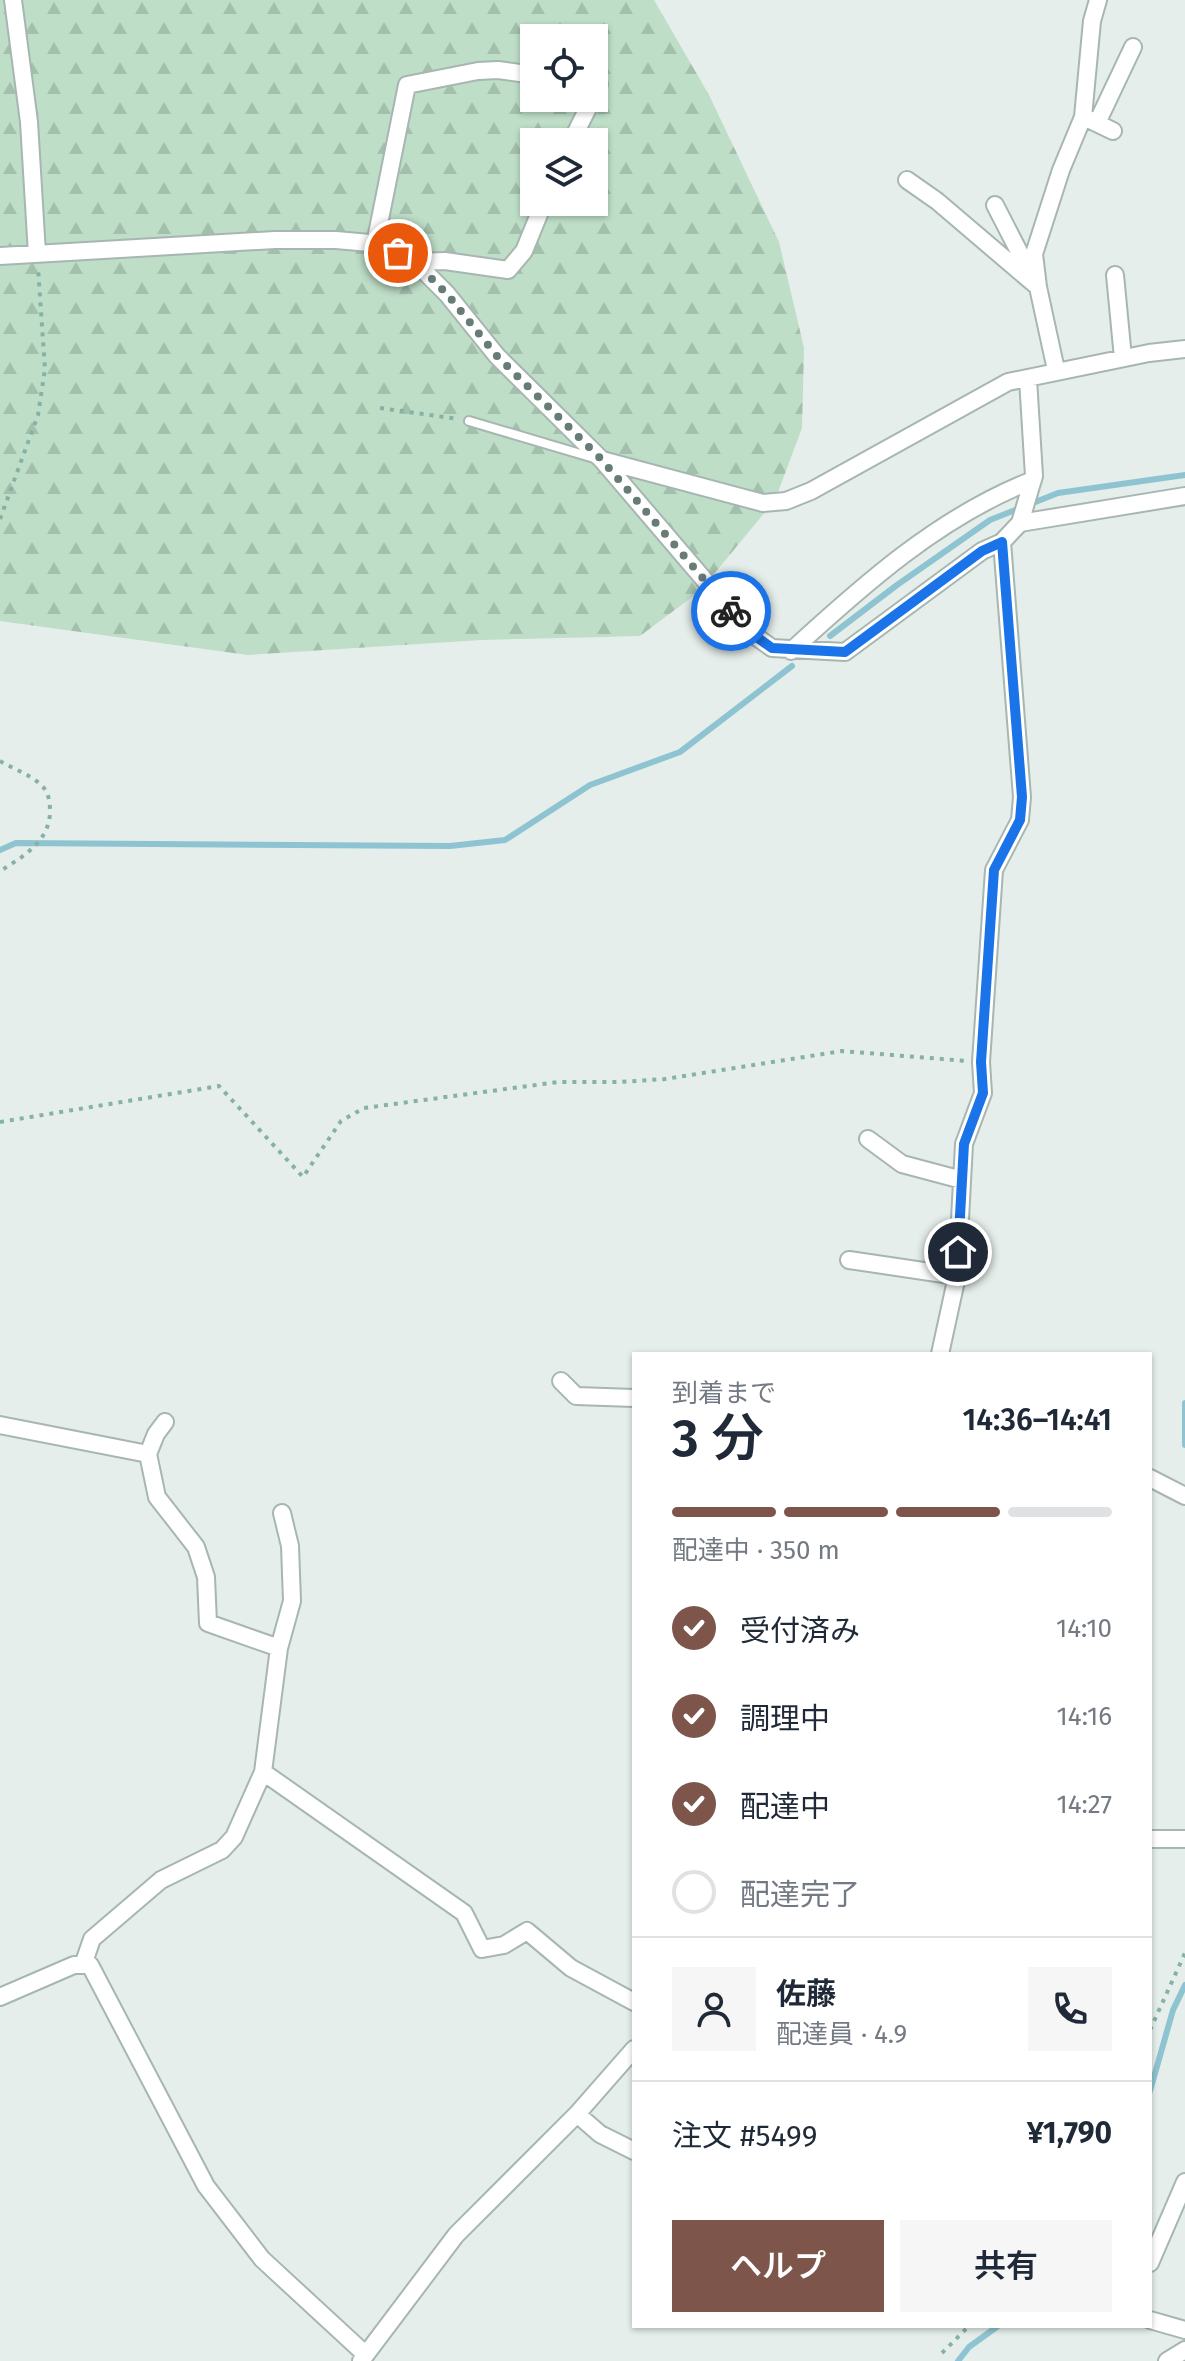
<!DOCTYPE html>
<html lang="ja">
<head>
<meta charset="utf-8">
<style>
  :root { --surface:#fff; --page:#f6f6f7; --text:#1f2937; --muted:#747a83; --line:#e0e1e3; --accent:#7d554a }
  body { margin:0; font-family:"Fira Sans","Noto Sans JP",sans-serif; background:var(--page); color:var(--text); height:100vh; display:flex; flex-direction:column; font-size:30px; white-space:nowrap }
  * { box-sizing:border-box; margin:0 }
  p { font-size:26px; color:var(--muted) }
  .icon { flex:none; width:44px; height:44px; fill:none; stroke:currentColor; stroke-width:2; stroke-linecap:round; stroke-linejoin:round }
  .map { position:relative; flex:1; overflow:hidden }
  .panel { position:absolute; left:632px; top:1352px; width:520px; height:976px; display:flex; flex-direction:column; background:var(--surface); border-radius:0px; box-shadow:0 2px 6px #0004 }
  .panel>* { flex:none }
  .tools { position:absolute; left:520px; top:24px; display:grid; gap:16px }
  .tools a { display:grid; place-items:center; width:88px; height:88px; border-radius:0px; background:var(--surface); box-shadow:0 2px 6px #0004; font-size:40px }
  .pin { position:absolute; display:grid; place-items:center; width:68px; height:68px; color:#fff; margin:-34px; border:4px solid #fff; border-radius:50%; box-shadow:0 2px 8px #0007 }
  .courier { position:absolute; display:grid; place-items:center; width:80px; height:80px; margin:-40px; border:6px solid #1a73e8; border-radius:50%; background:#fff; color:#222; box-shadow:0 2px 10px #0007 }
  .summary em { font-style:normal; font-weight:600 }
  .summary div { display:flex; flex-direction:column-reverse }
  .summary { display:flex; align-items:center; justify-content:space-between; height:136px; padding:0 40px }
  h1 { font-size:52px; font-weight:600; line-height:60px }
  .bar { display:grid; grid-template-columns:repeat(4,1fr); gap:12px 8px; align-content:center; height:96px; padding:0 40px }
  .bar i { height:10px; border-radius:6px; background:var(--line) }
  .bar .active { background:var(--accent) }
  .bar p { grid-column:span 4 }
  .line { display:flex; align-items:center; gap:20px; padding:0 40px; border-top:2px solid var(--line) }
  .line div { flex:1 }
  .round { display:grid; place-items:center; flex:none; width:84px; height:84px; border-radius:0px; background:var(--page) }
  ol { padding:0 40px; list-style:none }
  li { display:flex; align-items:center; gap:24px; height:88px }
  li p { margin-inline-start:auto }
  li .icon { padding:8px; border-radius:50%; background:var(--accent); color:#fff; stroke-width:4 }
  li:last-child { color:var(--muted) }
  li i { width:44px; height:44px; border:4px solid var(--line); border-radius:50% }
  .action { display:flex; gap:16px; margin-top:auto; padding:16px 40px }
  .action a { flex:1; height:92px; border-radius:0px; background:var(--accent); color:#fff; font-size:32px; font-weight:600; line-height:92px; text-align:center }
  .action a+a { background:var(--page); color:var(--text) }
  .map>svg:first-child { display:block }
  .forest { fill:url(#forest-firs); fill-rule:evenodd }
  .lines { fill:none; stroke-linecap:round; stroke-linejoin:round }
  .stream { stroke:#8ec4d1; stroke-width:6 }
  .service-casing { stroke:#a7b6b1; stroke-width:12 }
  .minor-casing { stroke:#a7b6b1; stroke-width:20 }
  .path { stroke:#86b1a5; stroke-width:4; stroke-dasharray:4 6; stroke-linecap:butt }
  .service { stroke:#fff; stroke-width:8 }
  .minor { stroke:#fff; stroke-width:16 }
  .done { stroke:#687c77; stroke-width:8; stroke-dasharray:0 14.4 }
  .route { stroke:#1a73e8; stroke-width:10 }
</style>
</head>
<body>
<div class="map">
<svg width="1185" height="2361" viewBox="0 0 1185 2361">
  <defs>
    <pattern id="forest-firs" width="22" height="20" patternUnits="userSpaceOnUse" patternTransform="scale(2)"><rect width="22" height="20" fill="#bedec8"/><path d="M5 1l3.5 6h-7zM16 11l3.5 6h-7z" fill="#a3c0ad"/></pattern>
  </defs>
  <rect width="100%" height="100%" fill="#e5eeea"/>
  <path class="forest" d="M0,0H654L709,95L779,242L804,348L802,428L775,500L700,591L640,636L481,640L248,655L0,621ZM534,38H594V98H534ZM534,142H594V202H534Z"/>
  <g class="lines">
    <path class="stream" d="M830,636L897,585L990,520L1058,493L1185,475
      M0,850L16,843L450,846L505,840L590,785L680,752L792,666
      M1185,1403V1445
      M1150,2091L1173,2010L1185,1985
      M958,2361L969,2347L998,2326"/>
    <defs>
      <path id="service" d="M469,421L594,458"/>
      <path id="minor" d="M13,0L29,122L37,254
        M594,84H599L594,95
        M1088,119L1113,131
        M1097,123L1133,47
        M571,142L593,98
        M907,180L937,201L1038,287L1056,370
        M995,205L1033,279
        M375,244L407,85L478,71L498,70L534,75
        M0,256L275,240H336L381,244L415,262L447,294L497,356L602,460L748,631L772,648L845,652L982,551L1002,542
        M415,262L445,261L508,270L524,251L544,202
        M1115,275L1123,358
        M1038,287L1034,254L1061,170L1083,117L1092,21L1098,0
        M602,460L763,503L786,501L811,491L1008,382L1149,353L1185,349
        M1020,523L1185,496
        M791,651C863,585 940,516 1033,480
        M868,1139L902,1164L962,1180
        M849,1260L957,1276
        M940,1354L957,1276L964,1144L983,1093L981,1062L994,870L1020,820L1022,797L1002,542L1020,523L1034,476L1028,379
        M561,1381L576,1396L634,1398
        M165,1422L156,1434L148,1454L157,1497L196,1547L206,1577L208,1623L279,1648L263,1772
        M0,1425L148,1454
        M1150,1478L1185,1496
        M279,1648L292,1601L290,1546L282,1513
        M1150,1839H1185
        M83,1965L92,1939L161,1880L222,1850L234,1837L263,1772L464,1913L482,1949L504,1945L527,1931L571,1968L634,2002
        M0,1997L74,1965H90L206,2186L262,2259L365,2354
        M577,2114L600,2134L634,2151
        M1150,2263L1185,2182
        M1150,2320L1185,2330
        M361,2361L456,2235L577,2114L634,2049
        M1167,2361L1185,2350"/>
    </defs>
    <use href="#service" class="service-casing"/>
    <use href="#minor" class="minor-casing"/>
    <path class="path" d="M380,408L458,419
      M0,519L38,415L45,369L38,268
      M0,761C12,768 28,774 39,783C48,790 50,800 50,811C50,841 23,857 0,871
      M0,1122L219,1086L303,1177L341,1121L364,1108L558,1082H620L665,1079L842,1051L967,1061
      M1150,2030L1185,1953
      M942,2353L969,2326"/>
    <use href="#service" class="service"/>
    <use href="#minor" class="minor"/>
  </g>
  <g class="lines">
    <path class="done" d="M398,253L415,262L447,294L497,356L602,460L731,611"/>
    <path class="route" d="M731,611L748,631L772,648L845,652L982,551L1002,542L1022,797L1020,820L994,870L981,1062L983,1093L964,1144L958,1252"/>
  </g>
</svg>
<div class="tools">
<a><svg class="icon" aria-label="locate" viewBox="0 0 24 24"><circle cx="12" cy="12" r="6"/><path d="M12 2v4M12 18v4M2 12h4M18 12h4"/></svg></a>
<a><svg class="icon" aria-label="layers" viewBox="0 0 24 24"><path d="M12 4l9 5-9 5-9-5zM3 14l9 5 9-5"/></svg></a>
</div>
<div class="pin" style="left:398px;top:253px;background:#ea580c"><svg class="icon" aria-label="bag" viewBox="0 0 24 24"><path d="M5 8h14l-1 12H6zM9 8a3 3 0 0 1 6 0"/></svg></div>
<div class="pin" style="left:958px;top:1252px;background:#1f2937"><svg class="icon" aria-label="home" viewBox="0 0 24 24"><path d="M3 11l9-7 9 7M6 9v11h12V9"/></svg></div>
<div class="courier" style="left:731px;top:611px"><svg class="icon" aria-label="bike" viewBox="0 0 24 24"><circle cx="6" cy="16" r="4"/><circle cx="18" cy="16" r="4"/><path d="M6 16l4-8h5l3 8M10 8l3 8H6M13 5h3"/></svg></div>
<section class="panel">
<div class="summary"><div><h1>3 分</h1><p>到着まで</p></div><em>14:36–14:41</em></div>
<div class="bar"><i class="active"></i><i class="active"></i><i class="active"></i><i></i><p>配達中 · 350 m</p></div>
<ol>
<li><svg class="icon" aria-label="check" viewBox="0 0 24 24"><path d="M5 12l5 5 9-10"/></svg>受付済み<p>14:10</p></li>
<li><svg class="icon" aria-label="check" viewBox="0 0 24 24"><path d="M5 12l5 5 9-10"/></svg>調理中<p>14:16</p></li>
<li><svg class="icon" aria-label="check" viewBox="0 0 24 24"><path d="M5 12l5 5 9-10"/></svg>配達中<p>14:27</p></li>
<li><i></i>配達完了</li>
</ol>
<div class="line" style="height:144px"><a class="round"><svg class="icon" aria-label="person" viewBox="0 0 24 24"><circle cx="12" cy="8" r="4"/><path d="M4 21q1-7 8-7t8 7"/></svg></a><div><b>佐藤</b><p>配達員 · 4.9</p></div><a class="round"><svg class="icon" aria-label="phone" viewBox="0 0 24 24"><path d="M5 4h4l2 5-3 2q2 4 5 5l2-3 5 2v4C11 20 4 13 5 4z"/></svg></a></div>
<div class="line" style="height:104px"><div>注文 #5499</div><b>¥1,790</b></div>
<div class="action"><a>ヘルプ</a><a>共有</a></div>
</section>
</div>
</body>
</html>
